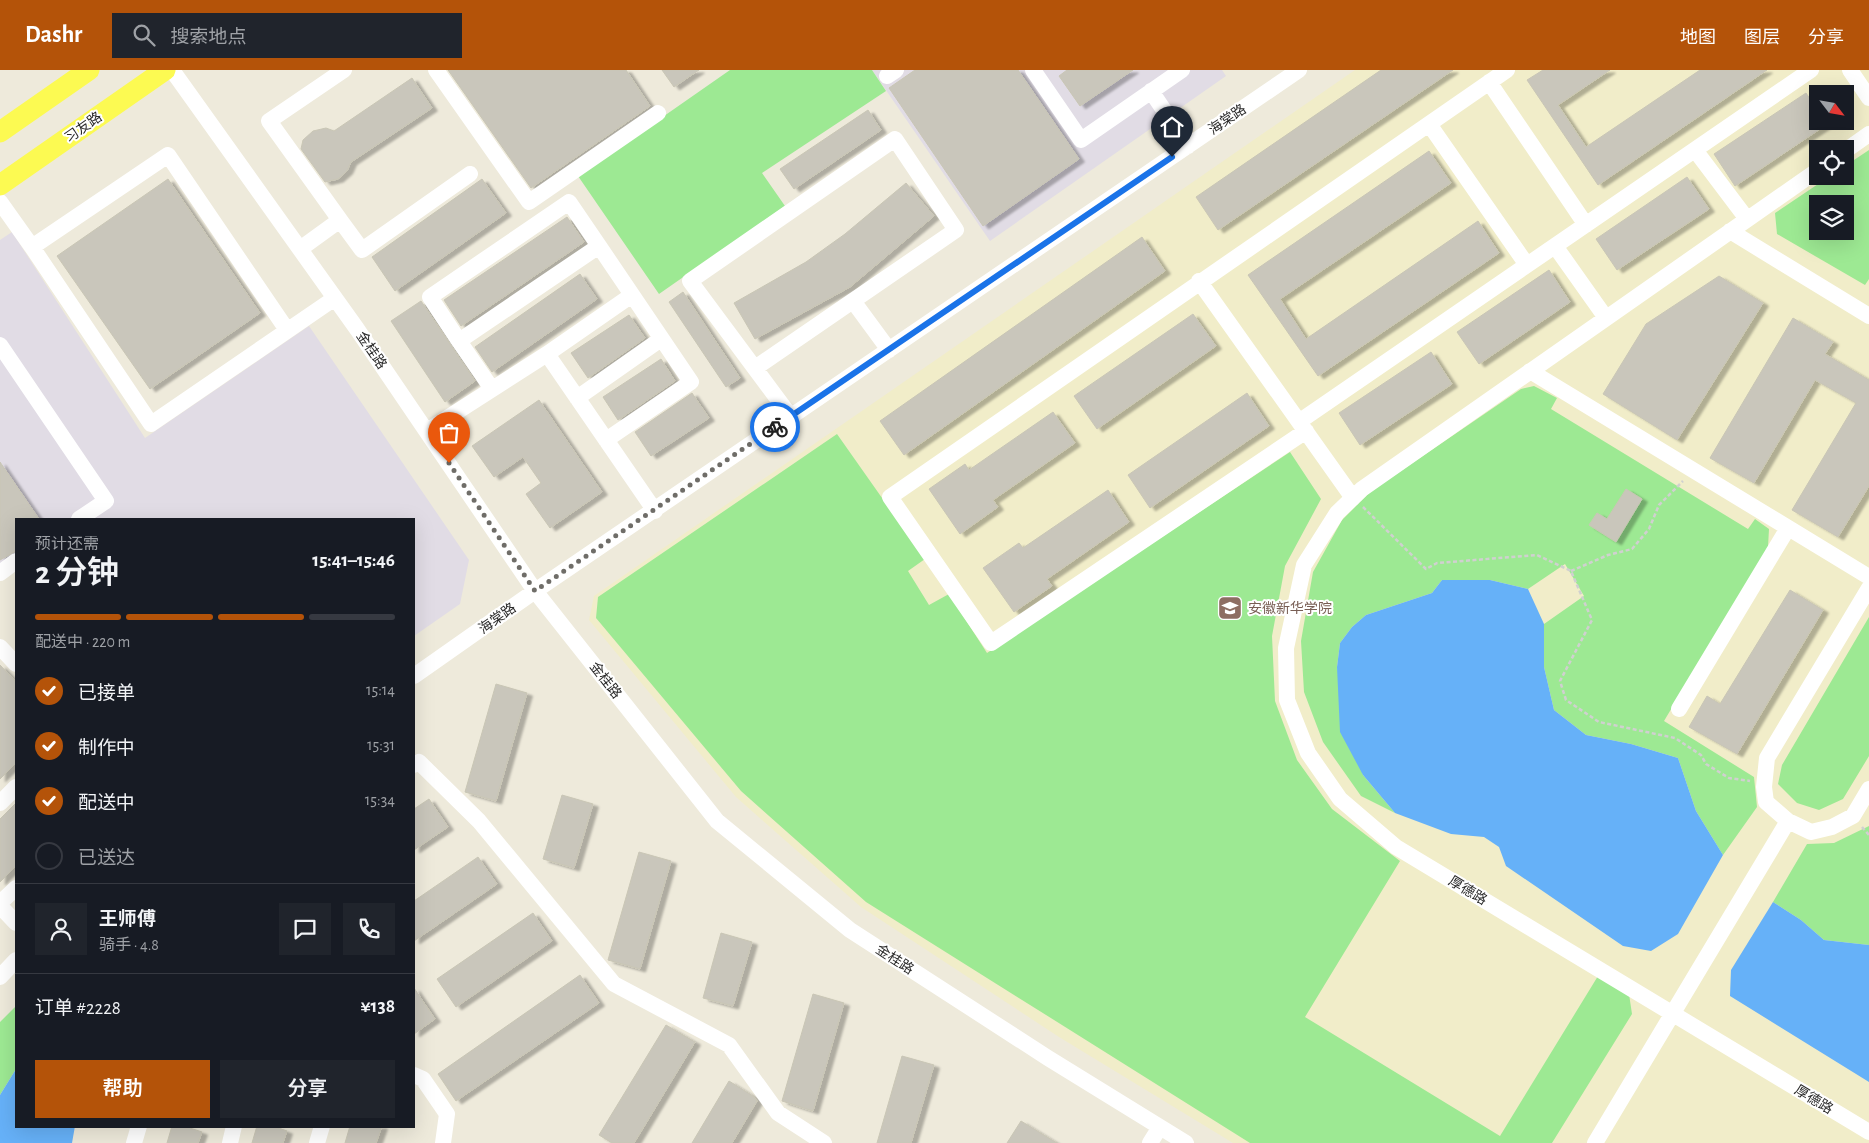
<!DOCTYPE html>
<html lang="zh">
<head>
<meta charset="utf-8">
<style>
  :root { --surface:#171b24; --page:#20242c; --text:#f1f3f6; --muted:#9ea1a6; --line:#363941; --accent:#b45309 }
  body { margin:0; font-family:"Alegreya Sans","Noto Sans SC",sans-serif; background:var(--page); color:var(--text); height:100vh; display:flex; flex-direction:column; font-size:19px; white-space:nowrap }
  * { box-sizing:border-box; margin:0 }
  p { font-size:16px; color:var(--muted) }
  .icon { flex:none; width:28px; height:28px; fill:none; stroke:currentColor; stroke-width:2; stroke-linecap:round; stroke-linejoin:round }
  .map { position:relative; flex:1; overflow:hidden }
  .drawer { position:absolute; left:15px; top:448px; width:400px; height:610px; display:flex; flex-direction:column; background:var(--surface); border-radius:0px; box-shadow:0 5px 20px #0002 }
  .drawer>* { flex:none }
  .needle { width:32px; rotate:121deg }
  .controls { position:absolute; left:1809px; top:15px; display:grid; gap:10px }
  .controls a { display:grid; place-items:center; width:45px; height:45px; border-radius:0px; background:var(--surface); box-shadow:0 5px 20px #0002; font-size:25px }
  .pin { position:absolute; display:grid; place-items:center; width:42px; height:42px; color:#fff; margin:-51px -21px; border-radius:50% 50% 50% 0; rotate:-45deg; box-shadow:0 0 5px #0007 }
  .pin .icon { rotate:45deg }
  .courier { position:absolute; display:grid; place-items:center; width:50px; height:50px; margin:-25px; border:4px solid #1a73e8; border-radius:50%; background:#fff; color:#222; box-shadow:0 1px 6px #0007 }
  .head em { font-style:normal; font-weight:600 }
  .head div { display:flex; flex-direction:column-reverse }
  .head { display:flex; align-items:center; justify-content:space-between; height:85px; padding:0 20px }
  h1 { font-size:32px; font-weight:600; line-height:38px }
  .bar { display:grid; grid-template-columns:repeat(4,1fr); gap:8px 5px; align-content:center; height:60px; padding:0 20px }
  .bar i { height:6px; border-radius:4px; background:var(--line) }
  .bar .on { background:var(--accent) }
  .bar p { grid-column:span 4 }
  .line { display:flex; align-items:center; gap:12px; padding:0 20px; border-top:1px solid var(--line) }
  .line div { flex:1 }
  .round { display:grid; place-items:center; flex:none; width:52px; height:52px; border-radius:0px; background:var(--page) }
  ol { padding:0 20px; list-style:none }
  li { display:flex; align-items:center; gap:15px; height:55px }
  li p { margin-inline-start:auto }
  li .icon { padding:5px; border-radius:50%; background:var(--accent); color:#fff; stroke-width:4 }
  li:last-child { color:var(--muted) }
  li i { width:28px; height:28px; border:2px solid var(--line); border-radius:50% }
  .primary-button { display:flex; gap:10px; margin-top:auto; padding:10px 20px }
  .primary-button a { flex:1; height:58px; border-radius:0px; background:var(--accent); color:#fff; font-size:20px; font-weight:600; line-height:58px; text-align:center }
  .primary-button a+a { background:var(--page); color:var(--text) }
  header { display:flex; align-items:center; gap:30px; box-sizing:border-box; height:70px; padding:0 25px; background:var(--accent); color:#fff }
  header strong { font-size:24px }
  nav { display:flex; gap:28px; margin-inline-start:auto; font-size:18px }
  .search { width:350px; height:45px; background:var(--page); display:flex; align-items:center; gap:12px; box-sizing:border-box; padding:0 18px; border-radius:0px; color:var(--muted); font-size:19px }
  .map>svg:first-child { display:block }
  .industrial { fill:#e1dce5 }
  .education { fill:#f1edc9; fill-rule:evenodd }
  .green { fill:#9de993; fill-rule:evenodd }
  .water { fill:#66b1f8 }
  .building { fill:#c9c6bb; stroke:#c9c6b5; filter:url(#shadow) }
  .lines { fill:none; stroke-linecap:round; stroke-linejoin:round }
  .path { stroke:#d0d0d0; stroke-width:2.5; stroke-dasharray:4 2.5; stroke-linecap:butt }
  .minor { stroke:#fff; stroke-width:16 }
  .major { stroke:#fcfa52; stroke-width:21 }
  .done { stroke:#6f6d68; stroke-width:5; stroke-dasharray:0 9 }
  .route { stroke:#1a73e8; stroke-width:6 }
  .labels { text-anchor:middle; stroke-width:4; stroke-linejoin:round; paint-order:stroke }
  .street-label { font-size:14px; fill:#2a2a2a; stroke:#fff }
  .education-label { font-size:14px; fill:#785e54; stroke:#fff; text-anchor:start }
</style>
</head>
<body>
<header>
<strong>Dashr</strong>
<div class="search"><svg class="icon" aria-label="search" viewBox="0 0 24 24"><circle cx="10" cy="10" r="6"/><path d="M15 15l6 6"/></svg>搜索地点</div>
<nav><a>地图</a><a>图层</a><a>分享</a></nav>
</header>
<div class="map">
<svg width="1869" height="1073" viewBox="0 0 1869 1073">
  <defs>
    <filter id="shadow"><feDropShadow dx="5.5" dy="3" stdDeviation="1" flood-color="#0004"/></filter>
  </defs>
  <rect width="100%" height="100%" fill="#eeeadb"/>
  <path class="industrial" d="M872,0H1222L1226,6L990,171Z
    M12,162L145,368L309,256L469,490L460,534L414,566V449H16V501L0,511V170Z"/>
  <path class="education" d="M1355,0H1869V1073H1233L1059,967L861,837L736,727L589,550L594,526ZM1818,24H1845V51H1818ZM1818,79H1845V106H1818ZM1818,134H1845V161H1818Z"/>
  <path class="green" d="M730,0H872L886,21L762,103L785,136L659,224L578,106Z
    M1869,80V209L1865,215L1777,164L1775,143L1830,106H1845V96ZM1818,134H1845V161H1818Z
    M1534,316L1557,328L1551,339L1748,459L1755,449L1769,459L1768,477L1664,651L1754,707L1757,737L1723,785L1696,741L1678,688L1631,674L1586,665L1554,640L1544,597V554L1584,526L1565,494L1528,519L1490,510H1442L1432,523L1366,545L1352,557L1340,573L1337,597L1363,705L1395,743L1361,726L1323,672L1304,622L1301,571L1313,502L1342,450L1370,422L1521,319Z
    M837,364L925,489L908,501L929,535L949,524L987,583L1290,382L1321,429L1285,496L1272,566L1275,631L1297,690L1332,739L1400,791L1305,947L1500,1066L1598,906L1629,924L1632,944L1552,1073H1250L866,832L741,721L596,548L598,527Z
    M1869,547V686L1843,729L1819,740L1797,733L1778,714L1782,695Z
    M1869,756V875L1824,870L1801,850L1773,832L1807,774L1834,773Z
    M16,936V999L0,1025V952Z"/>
  <path class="water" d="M1442,510H1490L1528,519L1544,554V597L1554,640L1586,665L1631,674L1678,688L1696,741L1723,785L1678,864L1651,881L1623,876L1506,796L1499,777L1484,767L1451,764L1395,743L1363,705L1340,662L1337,597L1340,573L1352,557L1366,545L1432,523Z
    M1773,832L1801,850L1824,870L1869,875V1012L1730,926L1731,900Z
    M16,999V1056H75L72,1073H0V1025Z"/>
  <path class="building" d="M448,0H626L650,36L531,118Z
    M662,0H699L674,17Z
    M915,0H1018L1079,89L983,156L889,18Z
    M1067,0H1133L1080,36L1059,6Z
    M1381,0H1453L1218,160L1196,127Z
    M1543,0H1610L1558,35L1586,77L1700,0H1767L1598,115L1527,10Z
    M412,8L432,38L351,92L347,101L338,109L325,112L301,79L303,70L313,61L326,58L334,61Z
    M1806,23L1818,41V51H1832L1735,116L1714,84Z
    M868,40L881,60L794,119L780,99Z
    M1429,81L1451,113L1280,229L1306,269L1478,151L1499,183L1318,306L1248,205Z
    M1687,107L1709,139L1617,200L1596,169Z
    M168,109L260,243L150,319L57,186Z
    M482,109L506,143L395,221L372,187Z
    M906,113L934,146L850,217L755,269L734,233L806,192L845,164Z
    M567,147L584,172L461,256L444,230Z
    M1142,167L1165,201L904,385L880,351Z
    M1549,200L1570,232L1479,294L1457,262Z
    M580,204L597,229L492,302L475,277Z
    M1719,206L1763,233L1677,370L1603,324L1646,254Z
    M683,222L740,308L726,317L669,232Z
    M421,231L475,311L445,332L391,251Z
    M1193,244L1216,276L1097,359L1074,326Z
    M629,245L645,268L588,308L571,283Z
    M1793,248L1833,272L1825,284L1869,310V416L1838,467L1792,440L1856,333L1815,310L1754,413L1710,388Z
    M1431,282L1452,314L1360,375L1339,343Z
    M661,289L675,311L618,350L603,327Z
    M692,323L709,348L651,386L635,362Z
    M1247,323L1269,356L1150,438L1128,405Z
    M539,330L602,422L550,458L526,424L541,413L523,387L494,407L472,376Z
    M1053,342L1075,373L993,430L998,437L960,464L929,419L965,394L969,400Z
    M0,392L39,449H16V481L0,490Z
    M1626,419L1642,429L1616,472L1589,455L1597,443L1607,449Z
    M1108,420L1129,452L1047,509L1052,516L1014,542L983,498L1019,473L1023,478Z
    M1790,520L1823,540L1737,684L1689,657L1707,626L1720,634Z
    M0,595L16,612V693L0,709Z
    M496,614L527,623L496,731L465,722Z
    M562,725L593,734L574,798L543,789Z
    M429,729L448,757L414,780V739Z
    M16,733V796L0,812V749Z
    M639,782L671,791L640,899L608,890Z
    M478,787L497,814L414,871V831Z
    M533,843L552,871L456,937L437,909Z
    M721,863L752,872L733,936L703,928Z
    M580,905L599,933L456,1031L438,1004Z
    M414,918L435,949L414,964Z
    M813,924L844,933L813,1041L782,1031Z
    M666,955L695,972L634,1073H612L599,1065Z
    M902,986L934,995L911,1073H877Z
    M729,1011L753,1026L757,1031L732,1073H692Z
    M1021,1051L1057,1073H1007Z
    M172,1056H184L202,1062L198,1073H167Z
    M257,1056H273L287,1061L283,1073H252Z
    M350,1056H382L376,1073H345Z"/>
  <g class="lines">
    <path class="path" d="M1363,437L1426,499L1437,493L1537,485L1571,501L1592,550L1560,611L1566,630L1599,652L1675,668L1701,685L1706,694L1729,708L1750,711
      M1571,501L1608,485L1632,479L1649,459L1659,435L1683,411
      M1862,757L1869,765"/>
    <path class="minor" d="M172,0L357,259L535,521L717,751L850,860L1048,988L1186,1073
      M436,0L529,132L658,43
      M1033,0L1081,70L1182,0
      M1850,0L1869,28
      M887,6L896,0
      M1489,12L1586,155
      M1151,21L1188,76
      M1429,54L1527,195
      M1695,80L1747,149
      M1845,81L1869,64
      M1818,100L1362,419L1337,443L1304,495L1286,578L1287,630L1308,683L1340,729L1396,777L1869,1062
      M0,132L32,177
      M340,150L362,180L470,104
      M1730,161L1869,246
      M1555,176L1606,248
      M300,179L340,150L269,51L344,0
      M1199,211L1353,428
      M853,231L889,280
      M287,260L168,85L32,177L151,354L335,228
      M459,271L430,227L569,132L599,176
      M0,275L106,431L79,449
      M547,284L632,225
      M755,298L956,160L895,69L690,211L791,347
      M1530,301L1869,507
      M492,319L459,271L599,176L691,312L606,370
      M577,328L661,269
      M1300,351L1811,0
      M427,361L547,284L655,441
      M1306,361L991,573L890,427L1507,0
      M0,503L16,491
      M0,577L16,594
      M414,606L535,521L1299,0
      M1679,639L1788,458
      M414,695L419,692L479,751L614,914L729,975L778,1043L824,1073
      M0,733L16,717
      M1788,751L1811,762L1832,757L1853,746L1869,719
      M0,833L16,818
      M0,836L16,853
      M0,907L16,890
      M414,1005L423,1009L447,1044L443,1073
      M134,1073L139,1056
      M230,1073L234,1056
      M317,1073L322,1056
      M1150,1073L1160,1057
      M1595,1073L1788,751L1766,732L1764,717L1767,688L1869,518"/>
    <path class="major" d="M0,62L89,0
      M0,115L165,0"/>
  </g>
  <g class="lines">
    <path class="done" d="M449,393L535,521L775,357"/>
    <path class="route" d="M775,357L1172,87"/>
  </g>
  <defs>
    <symbol id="university-square" viewBox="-11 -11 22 22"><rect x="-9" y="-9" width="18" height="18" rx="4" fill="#8d6e63" stroke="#fff"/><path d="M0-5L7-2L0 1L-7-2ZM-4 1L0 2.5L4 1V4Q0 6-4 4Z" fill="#fff"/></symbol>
  </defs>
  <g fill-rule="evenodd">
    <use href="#university-square" x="1216" y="524" width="28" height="28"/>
  </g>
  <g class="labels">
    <g class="street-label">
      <text transform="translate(1227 49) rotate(-34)" y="5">海棠路</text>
      <text transform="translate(83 57) rotate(-35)" y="5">习友路</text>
      <text transform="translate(372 280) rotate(56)" y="5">金桂路</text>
      <text transform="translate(497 548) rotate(-35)" y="5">海棠路</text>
      <text transform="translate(606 610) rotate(52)" y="5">金桂路</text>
      <text transform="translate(1468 820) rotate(31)" y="5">厚德路</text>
      <text transform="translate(895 889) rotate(33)" y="5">金桂路</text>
      <text transform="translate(1814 1029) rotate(31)" y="5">厚德路</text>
    </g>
    <g class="education-label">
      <text x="1248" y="543">安徽新华学院</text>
    </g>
  </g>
</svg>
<div class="controls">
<a><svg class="needle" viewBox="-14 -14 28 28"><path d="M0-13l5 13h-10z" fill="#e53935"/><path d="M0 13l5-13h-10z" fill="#9ea1a6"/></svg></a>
<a><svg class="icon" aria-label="locate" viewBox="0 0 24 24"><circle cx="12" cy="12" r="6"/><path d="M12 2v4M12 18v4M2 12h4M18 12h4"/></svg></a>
<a><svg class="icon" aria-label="layers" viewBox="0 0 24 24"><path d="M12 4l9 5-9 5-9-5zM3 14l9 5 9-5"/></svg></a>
</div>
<div class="pin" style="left:449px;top:393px;background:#ea580c"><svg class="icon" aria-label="bag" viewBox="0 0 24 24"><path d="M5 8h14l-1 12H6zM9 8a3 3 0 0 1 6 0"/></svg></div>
<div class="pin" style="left:1172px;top:87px;background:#1f2937"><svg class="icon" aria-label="home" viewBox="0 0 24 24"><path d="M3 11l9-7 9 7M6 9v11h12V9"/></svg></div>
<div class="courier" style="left:775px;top:357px"><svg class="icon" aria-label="bike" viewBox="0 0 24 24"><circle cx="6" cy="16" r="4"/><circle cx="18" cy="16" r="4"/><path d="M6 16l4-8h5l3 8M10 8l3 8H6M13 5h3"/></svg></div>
<section class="drawer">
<div class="head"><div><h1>2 分钟</h1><p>预计还需</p></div><em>15:41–15:46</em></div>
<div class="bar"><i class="on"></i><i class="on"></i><i class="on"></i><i></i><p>配送中 · 220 m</p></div>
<ol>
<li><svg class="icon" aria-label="check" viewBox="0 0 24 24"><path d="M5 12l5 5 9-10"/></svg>已接单<p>15:14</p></li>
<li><svg class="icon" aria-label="check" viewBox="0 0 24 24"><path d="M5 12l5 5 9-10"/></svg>制作中<p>15:31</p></li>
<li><svg class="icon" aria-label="check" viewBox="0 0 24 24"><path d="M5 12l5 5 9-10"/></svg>配送中<p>15:34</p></li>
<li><i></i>已送达</li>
</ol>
<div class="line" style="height:90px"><a class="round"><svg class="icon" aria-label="person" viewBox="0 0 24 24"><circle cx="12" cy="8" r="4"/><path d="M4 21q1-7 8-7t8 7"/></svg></a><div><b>王师傅</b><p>骑手 · 4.8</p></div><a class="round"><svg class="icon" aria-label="chat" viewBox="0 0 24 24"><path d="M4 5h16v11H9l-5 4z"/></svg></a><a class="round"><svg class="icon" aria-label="phone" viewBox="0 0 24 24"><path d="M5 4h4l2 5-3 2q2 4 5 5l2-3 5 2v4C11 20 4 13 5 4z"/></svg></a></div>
<div class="line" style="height:65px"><div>订单 #2228</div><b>¥138</b></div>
<div class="primary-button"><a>帮助</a><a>分享</a></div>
</section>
</div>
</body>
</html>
